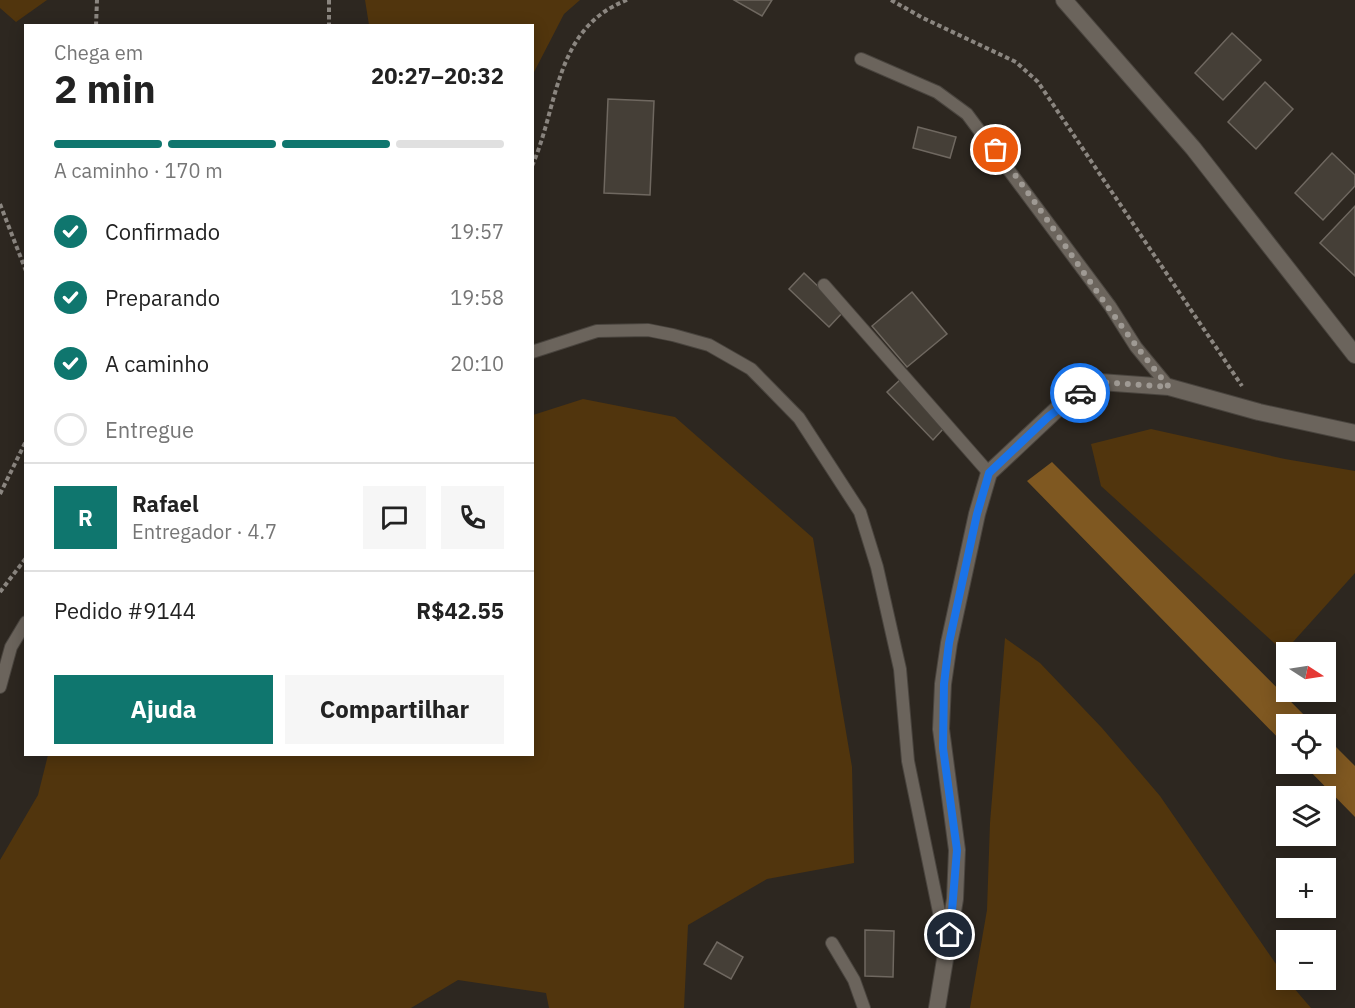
<!DOCTYPE html>
<html lang="pt">
<head>
<meta charset="utf-8">
<style>
  :root { --surface:#fff; --page:#f6f6f6; --text:#222; --muted:#767676; --line:#e0e0e0; --accent:#0f766e }
  body { margin:0; font-family:"IBM Plex Sans",sans-serif; background:var(--page); color:var(--text); height:100vh; display:flex; flex-direction:column; font-size:22px; white-space:nowrap }
  * { box-sizing:border-box; margin:0 }
  p { font-size:20px; color:var(--muted) }
  .icon { flex:none; width:33px; height:33px; fill:none; stroke:currentColor; stroke-width:2; stroke-linecap:round; stroke-linejoin:round }
  .map { position:relative; flex:1; overflow:hidden }
  .panel { position:absolute; left:24px; top:24px; width:510px; height:732px; display:flex; flex-direction:column; background:var(--surface); border-radius:0px; box-shadow:0 3px 15px #0003 }
  .panel>* { flex:none }
  .needle { width:39px; rotate:102deg }
  .buttons { position:absolute; left:1276px; top:642px; display:grid; gap:12px }
  .buttons a { display:grid; place-items:center; width:60px; height:60px; border-radius:0px; background:var(--surface); box-shadow:0 3px 15px #0003; font-size:30px }
  .pin { position:absolute; display:grid; place-items:center; width:51px; height:51px; color:#fff; margin:-26px; border:3px solid #fff; border-radius:50%; box-shadow:0 2px 6px #0007 }
  .courier { position:absolute; display:grid; place-items:center; width:60px; height:60px; margin:-30px; border:4px solid #1a73e8; border-radius:50%; background:#fff; color:#222; box-shadow:0 2px 8px #0007 }
  .summary em { font-style:normal; font-weight:800 }
  .summary div { display:flex; flex-direction:column-reverse }
  .summary { display:flex; align-items:center; justify-content:space-between; height:102px; padding:0 30px }
  h1 { font-size:39px; font-weight:800; line-height:45px }
  .bar { display:grid; grid-template-columns:repeat(4,1fr); gap:9px 6px; align-content:center; height:72px; padding:0 30px }
  .bar i { height:8px; border-radius:4px; background:var(--line) }
  .bar .on { background:var(--accent) }
  .bar p { grid-column:span 4 }
  .line { display:flex; align-items:center; gap:15px; padding:0 30px; border-top:2px solid var(--line) }
  .line div { flex:1 }
  .round { display:grid; place-items:center; flex:none; width:63px; height:63px; border-radius:0px; background:var(--page) }
  ol { padding:0 30px; list-style:none }
  li { display:flex; align-items:center; gap:18px; height:66px }
  li p { margin-inline-start:auto }
  li .icon { padding:6px; border-radius:50%; background:var(--accent); color:#fff; stroke-width:4 }
  li:last-child { color:var(--muted) }
  li i { width:33px; height:33px; border:3px solid var(--line); border-radius:50% }
  .primary-button { display:flex; gap:12px; margin-top:auto; padding:12px 30px }
  .primary-button a { flex:1; height:69px; border-radius:0px; background:var(--accent); color:#fff; font-size:24px; font-weight:800; line-height:69px; text-align:center }
  .primary-button a+a { background:var(--page); color:var(--text) }
  .map>svg:first-child { display:block }
  .green { fill:#51350d }
  .water { fill:#7f5821 }
  .building { fill:#453f37; stroke:#6f6860; stroke-width:1.5 }
  .lines { fill:none; stroke-linecap:round; stroke-linejoin:round }
  .service-casing { stroke:#49443e; stroke-width:14 }
  .minor-casing { stroke:#49443e; stroke-width:18 }
  .path { stroke:#8b8680; stroke-width:4; stroke-dasharray:4.5 3; stroke-linecap:butt }
  .service { stroke:#6b645c; stroke-width:12 }
  .minor { stroke:#6b645c; stroke-width:16 }
  .done { stroke:#9f9a94; stroke-width:6; stroke-dasharray:0 10.8 }
  .route { stroke:#1a73e8; stroke-width:8 }
</style>
</head>
<body>
<div class="map">
<svg width="1355" height="1008" viewBox="0 0 1355 1008">
  <rect width="100%" height="100%" fill="#2d2720"/>
  <path class="green" d="M0,0H47L16,22L0,8Z
    M365,0H580L564,14L533,74L532,26L369,25Z
    M583,399L675,417L813,538L852,767L854,863L767,879L688,925L684,1008H549L546,993L458,980L411,1008H0V860L38,795L48,755L532,754L533,415Z
    M1151,429L1285,459L1355,471V573L1284,652L1101,486L1091,444Z
    M1005,638L1040,663L1102,728L1160,796L1287,980L1311,1008H970L987,910L990,823Z"/>
  <path class="water" d="M1052,462L1313,724H1287V747L1027,481Z
    M1326,737L1355,766V817L1303,764H1326Z"/>
  <path class="building" d="M734,0H772L762,16Z
    M1232,33L1261,60L1223,100L1195,73Z
    M1265,82L1293,109L1256,149L1228,122Z
    M608,99L654,101L650,195L604,193Z
    M918,127L956,137L950,158L913,148Z
    M1332,153L1355,175V186L1323,220L1295,193Z
    M1355,206V276L1320,243Z
    M804,273L844,311L829,327L789,289Z
    M912,292L947,334L907,367L872,326Z
    M902,378L944,428L933,440L887,392Z
    M865,930L894,931L893,977L865,976Z
    M717,942L743,957L731,979L704,964Z"/>
  <g class="lines">
    <defs>
      <path id="service" d="M861,59L937,92L967,114L1110,306L1136,347L1169,387
        M824,285L989,473
        M532,352L597,331L648,330L673,335L709,345L751,369L799,418L860,512L877,567L900,669L908,761L945,941
        M0,687L11,647L26,622
        M832,943L854,980L864,1008"/>
      <path id="minor" d="M1064,0L1193,148L1355,355
        M937,1008L955,899L957,850L941,729L943,684L949,643L977,514L989,473L1070,397L1100,382L1169,387L1259,412L1355,433"/>
    </defs>
    <use href="#service" class="service-casing"/>
    <use href="#minor" class="minor-casing"/>
    <path class="path" d="M329,0V26
      M891,0L923,18L1016,62L1038,82L1242,386
      M96,26L97,0
      M532,166C559,105 554,28 627,0
      M0,204L26,271
      M0,494L26,441
      M0,592L26,558"/>
    <use href="#service" class="service"/>
    <use href="#minor" class="minor"/>
  </g>
  <g class="lines">
    <path class="done" d="M996,150C1056,227 1106,312 1169,387L1100,382L1080,393"/>
    <path class="route" d="M950,935L957,850L943,748L944,684L949,643L977,514L989,473L1048,417L1080,393"/>
  </g>
</svg>
<div class="buttons">
<a><svg class="needle" viewBox="-14 -14 28 28"><path d="M0-13l5 13h-10z" fill="#e53935"/><path d="M0 13l5-13h-10z" fill="#767676"/></svg></a>
<a><svg class="icon" aria-label="locate" viewBox="0 0 24 24"><circle cx="12" cy="12" r="6"/><path d="M12 2v4M12 18v4M2 12h4M18 12h4"/></svg></a>
<a><svg class="icon" aria-label="layers" viewBox="0 0 24 24"><path d="M12 4l9 5-9 5-9-5zM3 14l9 5 9-5"/></svg></a>
<a>+</a>
<a>−</a>
</div>
<div class="pin" style="left:996px;top:150px;background:#ea580c"><svg class="icon" aria-label="bag" viewBox="0 0 24 24"><path d="M5 8h14l-1 12H6zM9 8a3 3 0 0 1 6 0"/></svg></div>
<div class="pin" style="left:950px;top:935px;background:#1f2937"><svg class="icon" aria-label="home" viewBox="0 0 24 24"><path d="M3 11l9-7 9 7M6 9v11h12V9"/></svg></div>
<div class="courier" style="left:1080px;top:393px"><svg class="icon" aria-label="car" viewBox="0 0 24 24"><path d="M5 17H2v-5l4-1 3-4h7l3 4 3 1v5h-3M9 17h6M6 11h13"/><circle cx="7" cy="17" r="2"/><circle cx="17" cy="17" r="2"/></svg></div>
<section class="panel">
<div class="summary"><div><h1>2 min</h1><p>Chega em</p></div><em>20:27–20:32</em></div>
<div class="bar"><i class="on"></i><i class="on"></i><i class="on"></i><i></i><p>A caminho · 170 m</p></div>
<ol>
<li><svg class="icon" aria-label="check" viewBox="0 0 24 24"><path d="M5 12l5 5 9-10"/></svg>Confirmado<p>19:57</p></li>
<li><svg class="icon" aria-label="check" viewBox="0 0 24 24"><path d="M5 12l5 5 9-10"/></svg>Preparando<p>19:58</p></li>
<li><svg class="icon" aria-label="check" viewBox="0 0 24 24"><path d="M5 12l5 5 9-10"/></svg>A caminho<p>20:10</p></li>
<li><i></i>Entregue</li>
</ol>
<div class="line" style="height:108px"><b class="round" style="background:var(--accent);color:#fff">R</b><div><b>Rafael</b><p>Entregador · 4.7</p></div><a class="round"><svg class="icon" aria-label="chat" viewBox="0 0 24 24"><path d="M4 5h16v11H9l-5 4z"/></svg></a><a class="round"><svg class="icon" aria-label="phone" viewBox="0 0 24 24"><path d="M5 4h4l2 5-3 2q2 4 5 5l2-3 5 2v4C11 20 4 13 5 4z"/></svg></a></div>
<div class="line" style="height:78px"><div>Pedido #9144</div><b>R$42.55</b></div>
<div class="primary-button"><a>Ajuda</a><a>Compartilhar</a></div>
</section>
</div>
</body>
</html>
